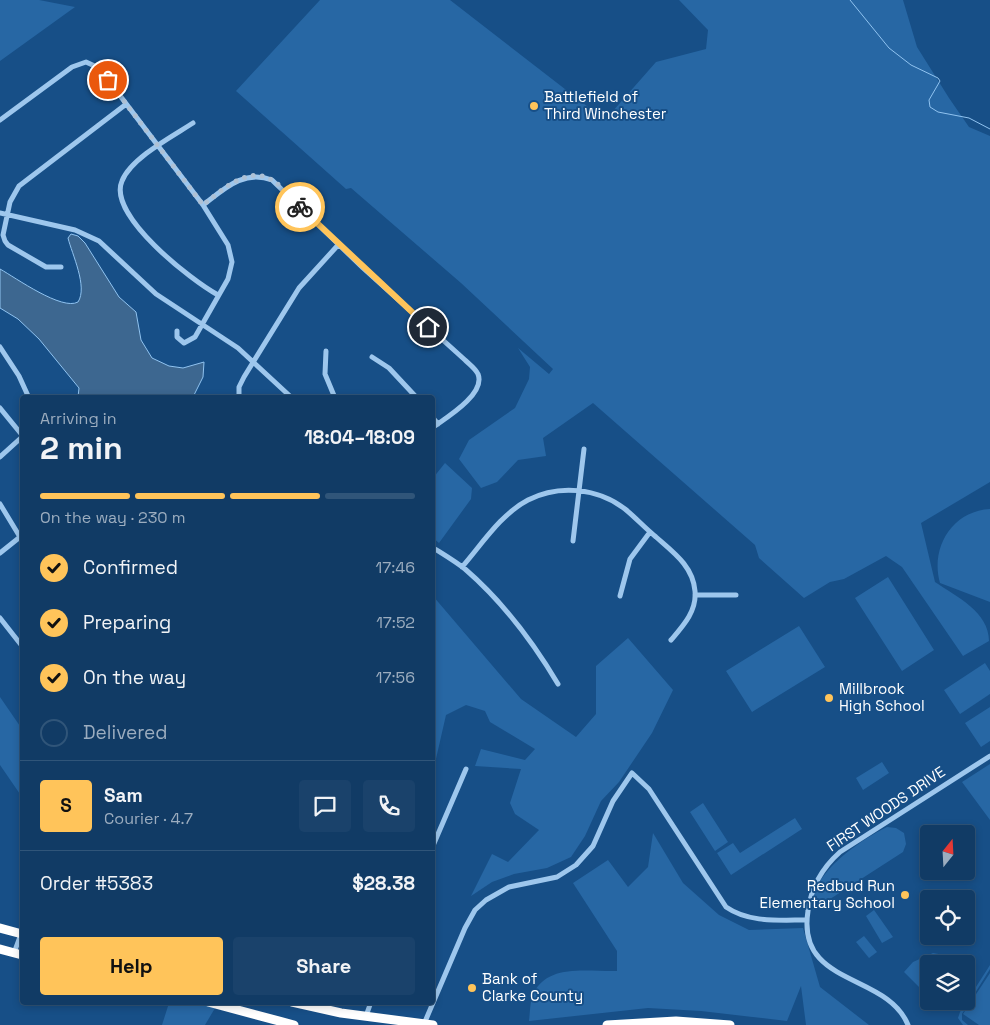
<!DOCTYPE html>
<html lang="en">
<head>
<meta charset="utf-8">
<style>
  :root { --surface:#113b65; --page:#1a426b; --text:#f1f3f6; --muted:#9cadbf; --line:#305579; --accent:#ffc45a }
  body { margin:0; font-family:"Space Grotesk",sans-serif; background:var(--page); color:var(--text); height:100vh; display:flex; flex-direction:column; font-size:19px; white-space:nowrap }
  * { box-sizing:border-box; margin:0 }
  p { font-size:16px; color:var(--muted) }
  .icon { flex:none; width:28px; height:28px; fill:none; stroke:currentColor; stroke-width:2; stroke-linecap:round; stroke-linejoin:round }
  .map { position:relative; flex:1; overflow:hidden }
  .side { position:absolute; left:20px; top:395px; width:415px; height:610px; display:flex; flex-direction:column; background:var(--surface); border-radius:5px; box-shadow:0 2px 8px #0003,0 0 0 1px var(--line) }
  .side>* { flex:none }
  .needle { width:32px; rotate:18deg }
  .tools { position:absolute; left:920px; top:825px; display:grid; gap:10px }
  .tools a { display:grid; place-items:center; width:55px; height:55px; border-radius:5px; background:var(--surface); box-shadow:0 2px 8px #0003,0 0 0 1px var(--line); font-size:25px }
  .pin { position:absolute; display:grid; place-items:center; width:42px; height:42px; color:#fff; margin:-21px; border:2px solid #fff; border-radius:50%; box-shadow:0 1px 5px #0007 }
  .courier { position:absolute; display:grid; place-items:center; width:50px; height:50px; margin:-25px; border:4px solid #ffc45a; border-radius:50%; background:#fff; color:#222; box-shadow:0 1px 6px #0007 }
  .summary em { font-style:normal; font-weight:600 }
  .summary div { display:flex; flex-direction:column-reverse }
  .summary { display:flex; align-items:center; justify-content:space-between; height:85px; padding:0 20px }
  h1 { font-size:32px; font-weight:600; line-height:38px }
  .bar { display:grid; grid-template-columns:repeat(4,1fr); gap:8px 5px; align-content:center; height:60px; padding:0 20px }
  .bar i { height:6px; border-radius:4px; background:var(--line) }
  .bar .selected { background:var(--accent) }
  .bar p { grid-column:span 4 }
  .line { display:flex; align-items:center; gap:12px; padding:0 20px; border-top:1px solid var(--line) }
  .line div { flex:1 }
  .round { display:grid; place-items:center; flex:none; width:52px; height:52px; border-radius:5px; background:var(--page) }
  ol { padding:0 20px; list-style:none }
  li { display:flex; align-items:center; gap:15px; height:55px }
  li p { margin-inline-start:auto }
  li .icon { padding:5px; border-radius:50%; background:var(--accent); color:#111; stroke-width:4 }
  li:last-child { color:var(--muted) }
  li i { width:28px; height:28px; border:2px solid var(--line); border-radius:50% }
  .action { display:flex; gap:10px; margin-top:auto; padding:10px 20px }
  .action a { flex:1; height:58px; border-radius:5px; background:var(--accent); color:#111; font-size:20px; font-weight:600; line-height:58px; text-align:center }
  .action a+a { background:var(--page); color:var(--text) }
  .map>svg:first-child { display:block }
  .green { fill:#2767a4 }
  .water { fill:#3d6790; stroke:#90c3f0 }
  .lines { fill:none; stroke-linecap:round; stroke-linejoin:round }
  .stream { stroke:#90c3f0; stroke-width:1 }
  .street { stroke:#9ec7ed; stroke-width:5 }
  .highway { stroke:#fff; stroke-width:9 }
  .done { stroke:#aec1d5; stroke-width:5; stroke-dasharray:0 9 }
  .route { stroke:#ffc45a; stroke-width:6 }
  .poi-dot { fill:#ffc45a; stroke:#174f87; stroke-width:2 }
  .labels { text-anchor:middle; stroke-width:4; stroke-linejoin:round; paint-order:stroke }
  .poi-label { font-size:15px; fill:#fff; stroke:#174f87; text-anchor:start }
  .street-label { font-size:15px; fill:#fff; stroke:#174f87 }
</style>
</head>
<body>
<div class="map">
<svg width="990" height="1025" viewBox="0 0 990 1025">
  <rect width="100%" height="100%" fill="#174f87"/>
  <path class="green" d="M0,0H39L75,7L0,61Z
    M320,0H450L605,120L656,62L706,49L708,30L679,0H903L917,47L949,98L969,127L990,136V482L921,523L935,582C957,597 989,612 989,641L963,656L902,567L886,556L844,579L830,582L804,598L759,558L755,545L593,403L543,438L546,456L518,460L497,482L481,488L459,459L469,440L515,408L529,379L530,367L518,348L549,374L553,369L461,283L351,188L346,189L236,91Z
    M445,463L472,488L471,499L439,543L433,538V478Z
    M990,509V602L940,583C930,548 952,511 990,509Z
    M888,577L934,650L902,671L855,598Z
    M433,596L521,699L576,737L596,714V666L628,638L673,690L652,733L619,782L601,801L585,836L571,857L547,868L514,874L492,882L471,896L492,854L508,862L539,830L515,814L510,803L521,769L475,766L481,749L525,760L535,749L490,722L485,711L466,705L446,715L433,772Z
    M799,626L825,667L752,712L726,671Z
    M985,663L990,671V694L960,714L944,690Z
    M0,697L22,729V797L0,765Z
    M990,707V741L981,747L965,723Z
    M882,762L889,773L863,790L856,778Z
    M990,764V820L962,782Z
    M703,803L728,842L715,851L690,812Z
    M795,818L802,829L731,875L717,853L733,843L740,853Z
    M887,827L896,828L904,833L906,844L903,852L813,910C807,876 860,840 887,827Z
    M653,833L683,883L719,915L749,930L803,928L820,987L869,1025H806L801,986L787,1021L701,1011L648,1008L529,1021C530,1013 530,1004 532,997C545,962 588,972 617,971V951L573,883L608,860L628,887L648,867Z
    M874,910L893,937L882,943L866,916Z
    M864,936L877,952L869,958L856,942Z
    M933,953L960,958L976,969L966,981V964H929V997L904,972L913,962Z
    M990,965V969L962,1014V1020L968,1025H963L958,1018L960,1012Z
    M990,973V1025H979L963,1014Z
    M169,1003H218L205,1025H162Z"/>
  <path class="water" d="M71,234L78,236L85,243L119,297L136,312L141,340L152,358L169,366L183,368L204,362L203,377L193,397H78L79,388L39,339L18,319L0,308V269C16,278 62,311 78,302C88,287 72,254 68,238Z"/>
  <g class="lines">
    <path class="stream" d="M850,0L889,48L911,65L938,78L940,81L929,100L930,107L938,112L969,118L990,129"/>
    <path class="street" d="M0,120L72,67L86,62L99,68L203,205L228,245L232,262L228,279L195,337L184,343L177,337V331
      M193,123C173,136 131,158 122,181C107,215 192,281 218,295
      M203,205C224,189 244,169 272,180L363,268L465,360C469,364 475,368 478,374C486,394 446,418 432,428
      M0,213L75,230L99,241L156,294L238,348L292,398
      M61,267H46L8,245L5,241L3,235L10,202L19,186L125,105
      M0,347L19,376L29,398
      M326,351L325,374L335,398
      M372,357L389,368L417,398
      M239,398V387L244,377L299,288L339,244
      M0,408L22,435
      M432,417L438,424
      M0,457L22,437
      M0,504L20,537L0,553
      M573,541L584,449
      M432,547C443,554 455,561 465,569C502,601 533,642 558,684
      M462,567C482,544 501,514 528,500C559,484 598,488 625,509C636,518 645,528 656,537C673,552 693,566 695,591C697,611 683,626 671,640
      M695,595H736
      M620,596L630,559L650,532
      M0,618L22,646
      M432,848L466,769
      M14,953L21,934
      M366,1016L371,1002
      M424,1024L465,928L475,910L486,900L509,887L557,877L576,865L593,846L613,801L632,773L649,789L726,907C749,923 779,920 806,920
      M908,1025C887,972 796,987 808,911C811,887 822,868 840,852L990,756"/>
    <path class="highway" d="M0,928L22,934
      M0,949L22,955
      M208,1002L294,1025
      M292,1002L341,1013L433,1025
      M607,1025L676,1021L730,1025"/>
  </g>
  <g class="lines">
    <path class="done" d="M108,80L203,205C221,191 247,165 272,180C282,186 292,198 300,207"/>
    <path class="route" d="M300,207L428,327"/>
  </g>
  <g class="poi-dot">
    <circle cx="534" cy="106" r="5"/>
    <circle cx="829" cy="698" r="5"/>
    <circle cx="905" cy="895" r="5"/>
    <circle cx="472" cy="988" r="5"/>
  </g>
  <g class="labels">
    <g class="poi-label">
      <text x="544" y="102">Battlefield of<tspan x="544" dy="17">Third Winchester</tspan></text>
      <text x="839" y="694">Millbrook<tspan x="839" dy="17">High School</tspan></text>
      <text x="895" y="891" text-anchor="end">Redbud Run<tspan x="895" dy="17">Elementary School</tspan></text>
      <text x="482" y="984">Bank of<tspan x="482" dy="17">Clarke County</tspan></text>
    </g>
    <g class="street-label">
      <text transform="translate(886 809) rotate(-34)" y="5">FIRST WOODS DRIVE</text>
    </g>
  </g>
</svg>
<div class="tools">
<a><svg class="needle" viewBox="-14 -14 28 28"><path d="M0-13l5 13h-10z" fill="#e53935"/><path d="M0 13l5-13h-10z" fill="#9cadbf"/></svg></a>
<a><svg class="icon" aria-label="locate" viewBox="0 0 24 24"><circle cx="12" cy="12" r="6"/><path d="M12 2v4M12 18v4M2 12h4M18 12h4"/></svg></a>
<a><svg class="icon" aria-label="layers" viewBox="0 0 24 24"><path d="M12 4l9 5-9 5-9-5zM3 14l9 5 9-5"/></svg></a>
</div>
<div class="pin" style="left:108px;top:80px;background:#ea580c"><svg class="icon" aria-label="bag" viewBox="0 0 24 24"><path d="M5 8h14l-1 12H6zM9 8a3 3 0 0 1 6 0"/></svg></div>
<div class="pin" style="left:428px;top:327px;background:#1f2937"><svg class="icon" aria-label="home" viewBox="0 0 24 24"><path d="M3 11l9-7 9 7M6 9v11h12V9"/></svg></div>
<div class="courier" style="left:300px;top:207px"><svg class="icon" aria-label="bike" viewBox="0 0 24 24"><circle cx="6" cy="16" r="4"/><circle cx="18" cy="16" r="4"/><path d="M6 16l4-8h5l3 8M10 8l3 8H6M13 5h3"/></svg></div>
<section class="side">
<div class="summary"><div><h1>2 min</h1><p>Arriving in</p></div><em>18:04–18:09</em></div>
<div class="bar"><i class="selected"></i><i class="selected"></i><i class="selected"></i><i></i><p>On the way · 230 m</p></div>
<ol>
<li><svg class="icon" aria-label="check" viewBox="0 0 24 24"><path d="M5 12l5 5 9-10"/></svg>Confirmed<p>17:46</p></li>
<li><svg class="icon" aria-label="check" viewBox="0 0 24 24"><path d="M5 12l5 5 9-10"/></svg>Preparing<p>17:52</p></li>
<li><svg class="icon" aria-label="check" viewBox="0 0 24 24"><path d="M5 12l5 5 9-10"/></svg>On the way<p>17:56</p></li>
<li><i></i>Delivered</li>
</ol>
<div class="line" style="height:90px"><b class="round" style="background:var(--accent);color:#111">S</b><div><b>Sam</b><p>Courier · 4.7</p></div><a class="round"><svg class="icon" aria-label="chat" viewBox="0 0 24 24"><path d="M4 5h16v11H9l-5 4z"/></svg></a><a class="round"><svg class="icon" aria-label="phone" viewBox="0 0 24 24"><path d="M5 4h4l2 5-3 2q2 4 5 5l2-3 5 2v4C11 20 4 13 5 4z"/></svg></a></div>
<div class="line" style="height:65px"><div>Order #5383</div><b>$28.38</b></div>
<div class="action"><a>Help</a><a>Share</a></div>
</section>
</div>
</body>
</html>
